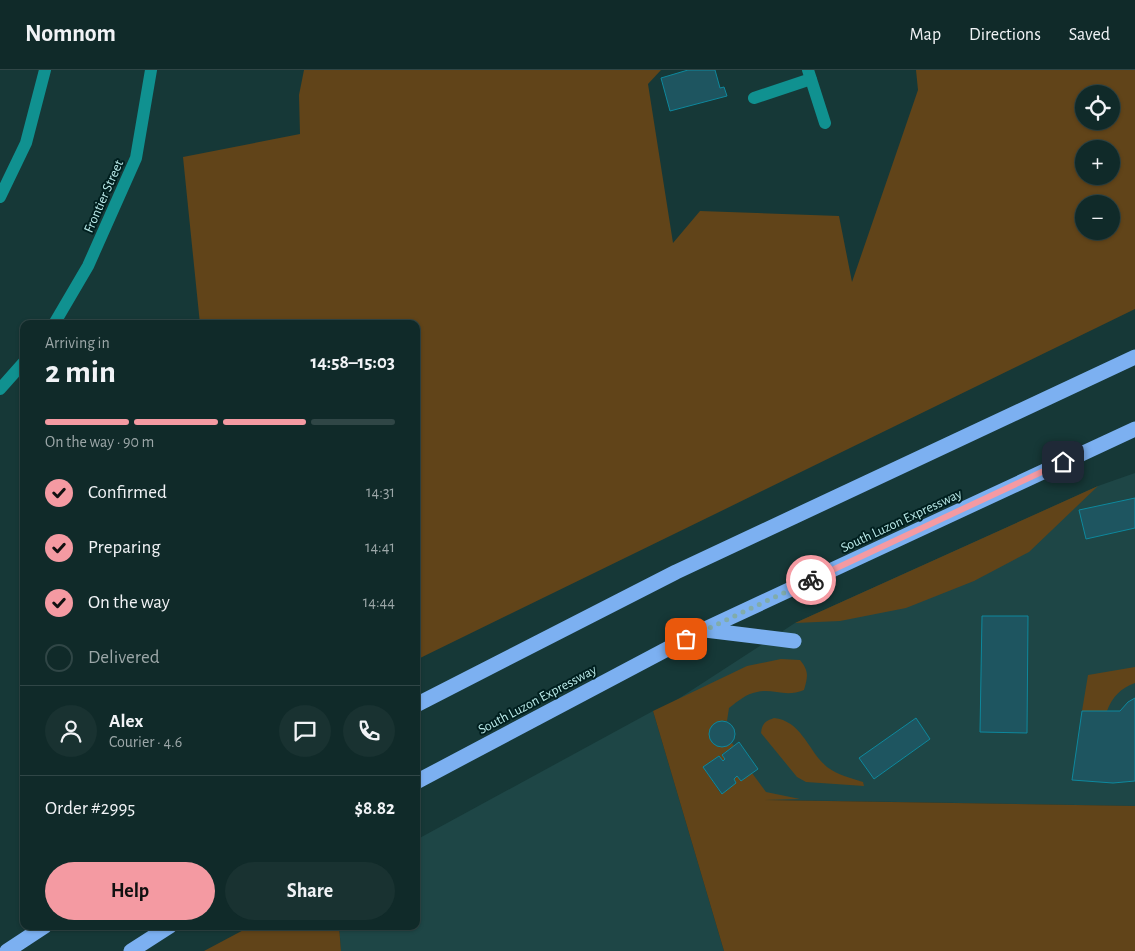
<!DOCTYPE html>
<html lang="en">
<head>
<meta charset="utf-8">
<style>
  :root { --surface:#102a29; --page:#193231; --text:#f1f3f6; --muted:#9ca7a8; --line:#304646; --accent:#f49aa2 }
  body { margin:0; font-family:"Alegreya Sans",sans-serif; background:var(--page); color:var(--text); height:100vh; display:flex; flex-direction:column; font-size:19px; white-space:nowrap }
  * { box-sizing:border-box; margin:0 }
  p { font-size:16px; color:var(--muted) }
  .icon { flex:none; width:28px; height:28px; fill:none; stroke:currentColor; stroke-width:2; stroke-linecap:round; stroke-linejoin:round }
  .map { position:relative; flex:1; overflow:hidden }
  .panel { position:absolute; left:20px; top:250px; width:400px; height:610px; display:flex; flex-direction:column; background:var(--surface); border-radius:10px; box-shadow:0 1px 4px #0004,0 0 0 1px var(--line) }
  .panel>* { flex:none }
  .buttons { position:absolute; left:1075px; top:15px; display:grid; gap:10px }
  .buttons a { display:grid; place-items:center; width:45px; height:45px; border-radius:50%; background:var(--surface); box-shadow:0 1px 4px #0004,0 0 0 1px var(--line); font-size:25px }
  .pin { position:absolute; display:grid; place-items:center; width:42px; height:42px; color:#fff; margin:-21px; border-radius:10px; box-shadow:0 2px 8px #0006 }
  .courier { position:absolute; display:grid; place-items:center; width:50px; height:50px; margin:-25px; border:4px solid #f49aa2; border-radius:50%; background:#fff; color:#222; box-shadow:0 1px 6px #0007 }
  .overview em { font-style:normal; font-weight:700 }
  .overview div { display:flex; flex-direction:column-reverse }
  .overview { display:flex; align-items:center; justify-content:space-between; height:85px; padding:0 25px }
  h1 { font-size:32px; font-weight:700; line-height:38px }
  .bar { display:grid; grid-template-columns:repeat(4,1fr); gap:8px 5px; align-content:center; height:60px; padding:0 25px }
  .bar i { height:6px; border-radius:4px; background:var(--line) }
  .bar .selected { background:var(--accent) }
  .bar p { grid-column:span 4 }
  .line { display:flex; align-items:center; gap:12px; padding:0 25px; border-top:1px solid var(--line) }
  .line div { flex:1 }
  .round { display:grid; place-items:center; flex:none; width:52px; height:52px; border-radius:26px; background:var(--page) }
  ol { padding:0 25px; list-style:none }
  li { display:flex; align-items:center; gap:15px; height:55px }
  li p { margin-inline-start:auto }
  li .icon { padding:5px; border-radius:50%; background:var(--accent); color:#111; stroke-width:4 }
  li:last-child { color:var(--muted) }
  li i { width:28px; height:28px; border:2px solid var(--line); border-radius:50% }
  .action { display:flex; gap:10px; margin-top:auto; padding:10px 25px }
  .action a { flex:1; height:58px; border-radius:30px; background:var(--accent); color:#111; font-size:20px; font-weight:700; line-height:58px; text-align:center }
  .action a+a { background:var(--page); color:var(--text) }
  header { display:flex; align-items:center; gap:30px; box-sizing:border-box; height:70px; padding:0 25px; background:var(--surface); border-bottom:1px solid var(--line) }
  header strong { font-size:24px }
  nav { display:flex; gap:28px; margin-inline-start:auto; font-size:18px }
  .map>svg:first-child { display:block }
  .built { fill:#1e4646 }
  .green { fill:#614419; fill-rule:evenodd }
  .building { fill:#1e5560; stroke:#0e889d }
  .lines { fill:none; stroke-linecap:round; stroke-linejoin:round }
  .street { stroke:#109190; stroke-width:12 }
  .highway { stroke:#7cb0f1; stroke-width:15 }
  .done { stroke:#81acab; stroke-width:5; stroke-dasharray:0 9 }
  .route { stroke:#f49aa2; stroke-width:6 }
  .labels { text-anchor:middle; stroke-width:4; stroke-linejoin:round; paint-order:stroke }
  .street-label { font-size:14px; fill:#baeae9; stroke:#001f1f }
</style>
</head>
<body>
<header>
<strong>Nomnom</strong>
<nav><a>Map</a><a>Directions</a><a>Saved</a></nav>
</header>
<div class="map">
<svg width="1135" height="881" viewBox="0 0 1135 881">
  <rect width="100%" height="100%" fill="#163837"/>
  <path class="built" d="M1135,403V736L709,729L675,631L795,553L1065,431L1098,416Z
    M653,641L724,881H341L339,856H416V770Z"/>
  <path class="green" d="M304,0H661L648,14L673,173L700,141L839,146L852,212L918,20L916,0H1135V239L416,590V254H200L183,87L300,64L299,25ZM1084,24H1111V51H1084ZM1084,79H1111V106H1084ZM1084,134H1111V161H1084Z
    M1098,416L1029,482L974,511L906,538L840,551L795,553Z
    M781,589L800,590C809,601 808,606 804,620C785,628 773,618 757,622C746,624 738,631 729,638L727,651C699,647 709,690 732,673L734,676L722,684L725,689L723,691L719,686L703,697L721,724L736,713L734,709L737,706L752,703L766,722L800,729L765,730L1135,736V881H724L653,641L747,596Z
    M1135,597V613C1121,618 1112,627 1107,641H1082L1088,605Z
    M774,648C802,651 808,681 827,697C838,705 850,708 863,712L864,716L806,712L797,707L761,663C762,654 765,651 774,648Z
    M251,856H339L341,881H204Z"/>
  <path class="building" d="M688,0H715L720,18L724,17L727,26L670,41L661,8Z
    M1135,428V458L1086,469L1079,440Z
    M982,546H1028L1027,663L980,662Z
    M1135,628V711L1113,713L1072,710L1082,641H1120L1128,632Z
    M916,648L930,669L874,709L859,688Z
    M709 664a13 13 0 1 1 26 0a13 13 0 1 1-26 0Z
    M739,672L758,699L741,711L737,706L734,709L736,713L722,724L703,697L719,686L723,691L725,689L722,685Z"/>
  <g class="lines">
    <path class="street" d="M808,0L825,53
      M754,28L811,9
      M0,127L26,73L45,0
      M54,254L88,196L136,88L151,0
      M0,319L24,292"/>
    <path class="highway" d="M705,560L794,571
      M416,635L676,502L1135,287
      M416,712L703,560L1135,359
      M7,881L45,856
      M131,881L170,856"/>
  </g>
  <g class="lines">
    <path class="done" d="M686,569L811,510"/>
    <path class="route" d="M811,510L1063,392"/>
  </g>
  <g class="labels">
    <g class="street-label">
      <text transform="translate(103 126) rotate(-66)" y="5">Frontier Street</text>
      <text transform="translate(901 450) rotate(-25)" y="5">South Luzon Expressway</text>
      <text transform="translate(537 629) rotate(-28)" y="5">South Luzon Expressway</text>
    </g>
  </g>
</svg>
<div class="buttons">
<a><svg class="icon" aria-label="locate" viewBox="0 0 24 24"><circle cx="12" cy="12" r="6"/><path d="M12 2v4M12 18v4M2 12h4M18 12h4"/></svg></a>
<a>+</a>
<a>−</a>
</div>
<div class="pin" style="left:686px;top:569px;background:#ea580c"><svg class="icon" aria-label="bag" viewBox="0 0 24 24"><path d="M5 8h14l-1 12H6zM9 8a3 3 0 0 1 6 0"/></svg></div>
<div class="pin" style="left:1063px;top:392px;background:#1f2937"><svg class="icon" aria-label="home" viewBox="0 0 24 24"><path d="M3 11l9-7 9 7M6 9v11h12V9"/></svg></div>
<div class="courier" style="left:811px;top:510px"><svg class="icon" aria-label="bike" viewBox="0 0 24 24"><circle cx="6" cy="16" r="4"/><circle cx="18" cy="16" r="4"/><path d="M6 16l4-8h5l3 8M10 8l3 8H6M13 5h3"/></svg></div>
<section class="panel">
<div class="overview"><div><h1>2 min</h1><p>Arriving in</p></div><em>14:58–15:03</em></div>
<div class="bar"><i class="selected"></i><i class="selected"></i><i class="selected"></i><i></i><p>On the way · 90 m</p></div>
<ol>
<li><svg class="icon" aria-label="check" viewBox="0 0 24 24"><path d="M5 12l5 5 9-10"/></svg>Confirmed<p>14:31</p></li>
<li><svg class="icon" aria-label="check" viewBox="0 0 24 24"><path d="M5 12l5 5 9-10"/></svg>Preparing<p>14:41</p></li>
<li><svg class="icon" aria-label="check" viewBox="0 0 24 24"><path d="M5 12l5 5 9-10"/></svg>On the way<p>14:44</p></li>
<li><i></i>Delivered</li>
</ol>
<div class="line" style="height:90px"><a class="round"><svg class="icon" aria-label="person" viewBox="0 0 24 24"><circle cx="12" cy="8" r="4"/><path d="M4 21q1-7 8-7t8 7"/></svg></a><div><b>Alex</b><p>Courier · 4.6</p></div><a class="round"><svg class="icon" aria-label="chat" viewBox="0 0 24 24"><path d="M4 5h16v11H9l-5 4z"/></svg></a><a class="round"><svg class="icon" aria-label="phone" viewBox="0 0 24 24"><path d="M5 4h4l2 5-3 2q2 4 5 5l2-3 5 2v4C11 20 4 13 5 4z"/></svg></a></div>
<div class="line" style="height:65px"><div>Order #2995</div><b>$8.82</b></div>
<div class="action"><a>Help</a><a>Share</a></div>
</section>
</div>
</body>
</html>
